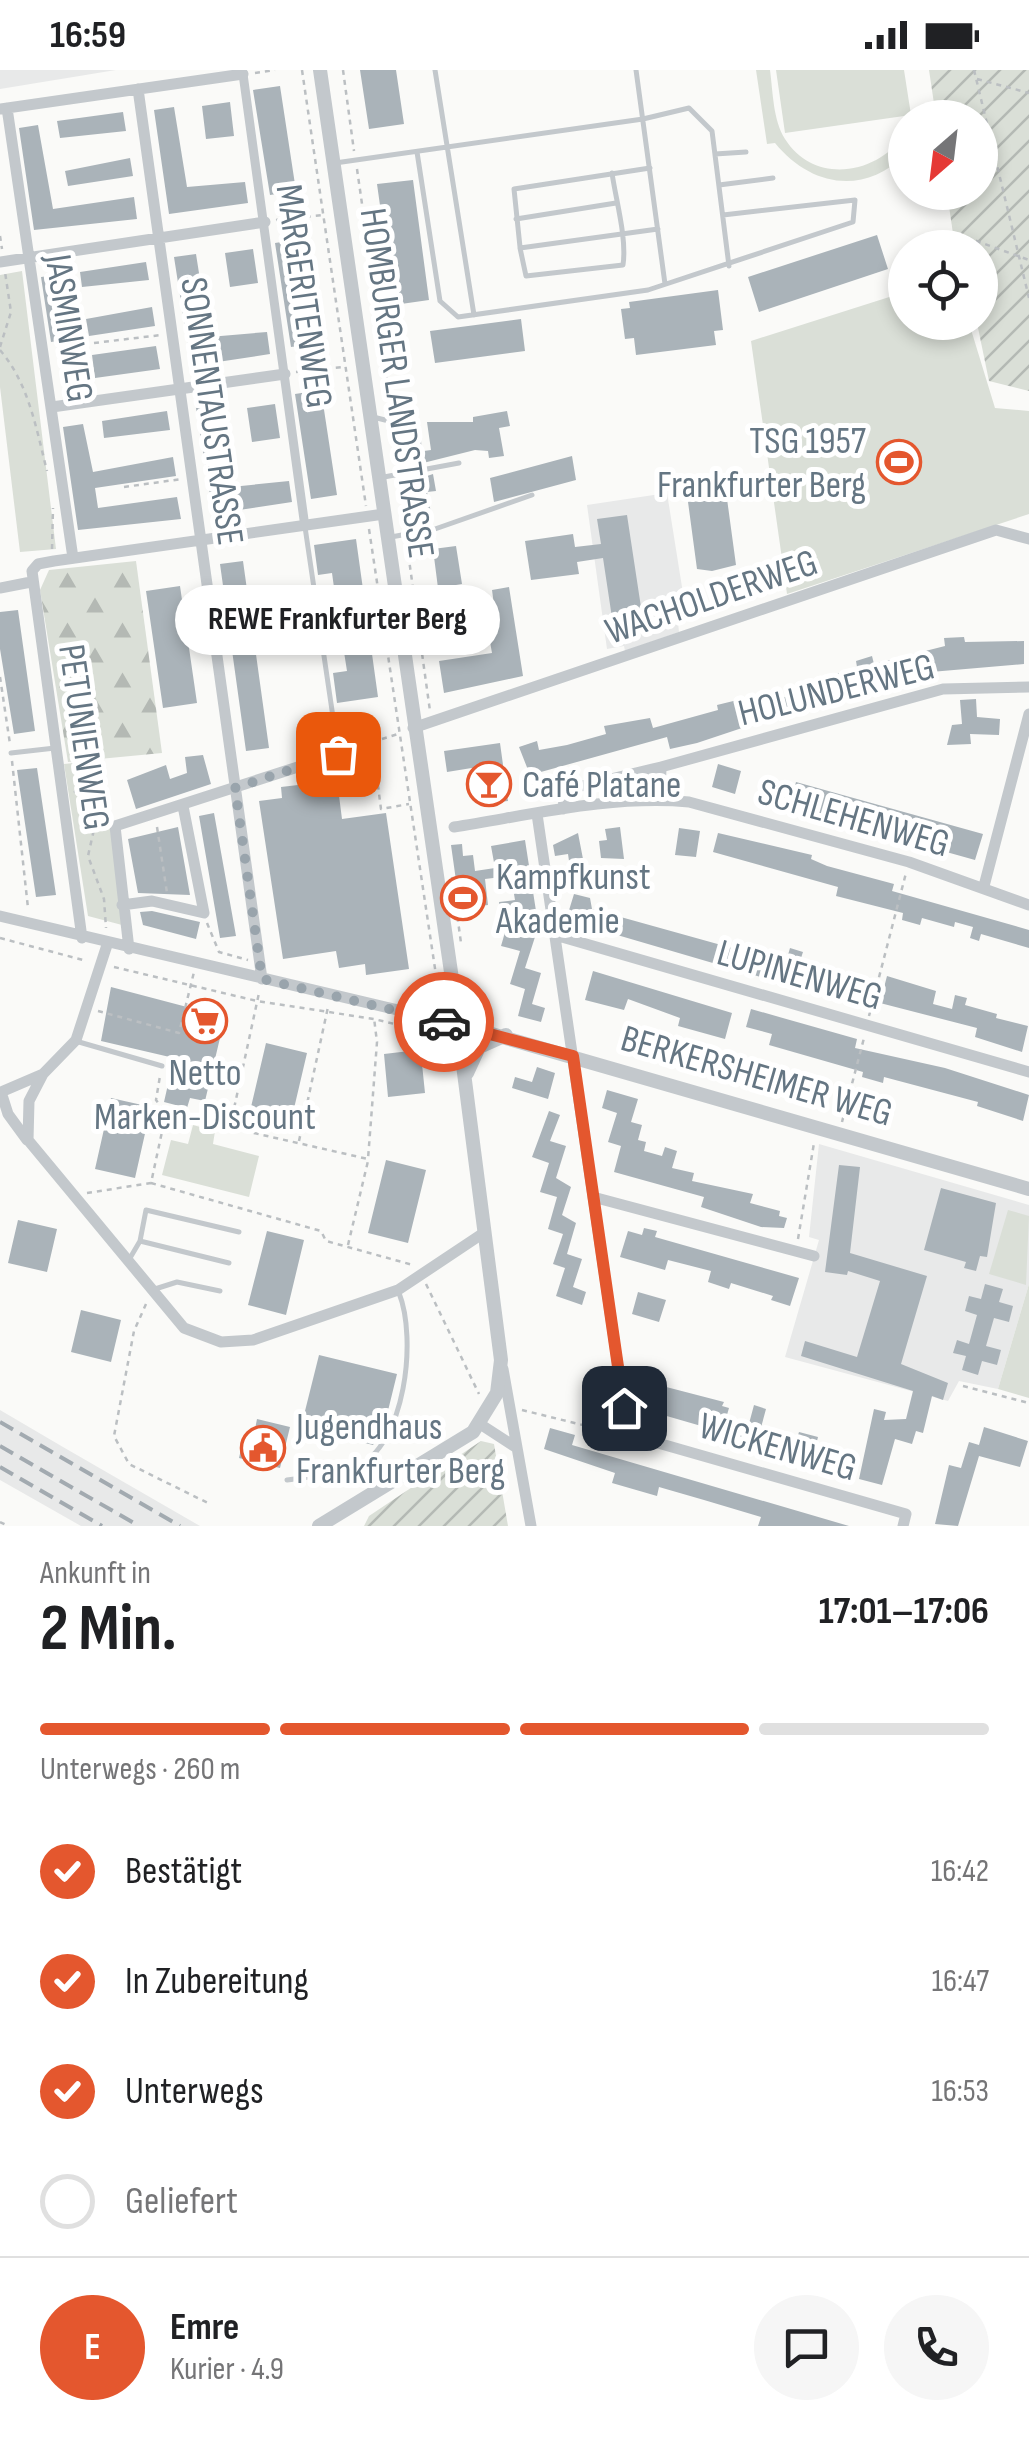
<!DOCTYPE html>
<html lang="de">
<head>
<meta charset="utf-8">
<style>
  :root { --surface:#fff; --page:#f6f6f6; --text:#202124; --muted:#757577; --line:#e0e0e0; --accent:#e4572e }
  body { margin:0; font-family:"Sofia Sans Condensed",sans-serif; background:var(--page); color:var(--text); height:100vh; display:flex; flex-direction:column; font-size:38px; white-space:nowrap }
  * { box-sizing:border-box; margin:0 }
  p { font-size:32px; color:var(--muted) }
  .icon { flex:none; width:55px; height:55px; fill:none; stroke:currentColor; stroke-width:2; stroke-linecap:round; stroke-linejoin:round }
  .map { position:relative; height:1456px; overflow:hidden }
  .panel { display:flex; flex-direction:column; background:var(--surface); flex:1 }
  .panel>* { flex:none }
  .needle { width:65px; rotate:208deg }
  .buttons { position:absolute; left:888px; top:30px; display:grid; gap:20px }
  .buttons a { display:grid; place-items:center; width:110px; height:110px; border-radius:50%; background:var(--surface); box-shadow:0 5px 15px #0003; font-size:50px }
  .pin { position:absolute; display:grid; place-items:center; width:85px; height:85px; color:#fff; margin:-42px; border-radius:20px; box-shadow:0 5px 15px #0006 }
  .courier { position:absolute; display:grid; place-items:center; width:100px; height:100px; margin:-50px; border:8px solid #e4572e; border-radius:50%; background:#fff; color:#222; box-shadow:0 2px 12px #0007 }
  .bubble { position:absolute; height:70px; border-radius:35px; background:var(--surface); box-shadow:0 5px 15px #0003; font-size:32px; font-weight:700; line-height:70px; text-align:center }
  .headline em { font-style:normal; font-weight:700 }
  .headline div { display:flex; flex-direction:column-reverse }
  .headline { display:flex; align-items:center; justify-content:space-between; height:170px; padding:0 40px }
  h1 { font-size:65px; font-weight:700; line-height:75px }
  .bar { display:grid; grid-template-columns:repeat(4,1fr); gap:15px 10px; align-content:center; height:120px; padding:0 40px }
  .bar i { height:12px; border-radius:8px; background:var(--line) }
  .bar .active { background:var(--accent) }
  .bar p { grid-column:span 4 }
  .line { display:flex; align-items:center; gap:25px; padding:0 40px; border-top:2px solid var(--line) }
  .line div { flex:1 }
  .round { display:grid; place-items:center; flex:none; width:105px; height:105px; border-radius:52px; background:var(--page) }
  ol { padding:0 40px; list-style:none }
  li { display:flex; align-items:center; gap:30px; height:110px }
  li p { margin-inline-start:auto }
  li .icon { padding:10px; border-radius:50%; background:var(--accent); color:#fff; stroke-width:4 }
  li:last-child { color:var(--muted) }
  li i { width:55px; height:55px; border:5px solid var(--line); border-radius:50% }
  .status { display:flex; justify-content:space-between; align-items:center; height:70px; padding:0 50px; background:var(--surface); direction:ltr }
  .status svg { height:28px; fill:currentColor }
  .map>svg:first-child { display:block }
  .built { fill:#e8e9e9 }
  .green { fill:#dadfd7 }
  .forest { fill:url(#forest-firs) }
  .garden { fill:url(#garden-furrows) }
  .building { fill:#aab3b9 }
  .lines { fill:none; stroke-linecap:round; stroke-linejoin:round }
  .path { stroke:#bbbfc2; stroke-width:2.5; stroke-dasharray:5 5; stroke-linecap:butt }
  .service { stroke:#c3c8cc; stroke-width:5 }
  .pedestrian { stroke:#c3c8cc; stroke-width:9 }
  .minor { stroke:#c3c8cc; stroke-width:11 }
  .tertiary { stroke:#c3c8cc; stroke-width:14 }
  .rail { stroke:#a2aab0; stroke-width:4; stroke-dasharray:15 8; stroke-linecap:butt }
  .done { stroke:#99a4ac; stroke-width:10; stroke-dasharray:0 18 }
  .route { stroke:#e4572e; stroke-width:12 }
  .labels { text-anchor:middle; stroke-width:10; stroke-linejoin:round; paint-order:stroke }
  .street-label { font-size:38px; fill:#657683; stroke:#fff }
  .poi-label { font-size:38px; fill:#657683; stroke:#fff; text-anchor:start }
</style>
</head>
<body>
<div class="status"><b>16:59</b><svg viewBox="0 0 49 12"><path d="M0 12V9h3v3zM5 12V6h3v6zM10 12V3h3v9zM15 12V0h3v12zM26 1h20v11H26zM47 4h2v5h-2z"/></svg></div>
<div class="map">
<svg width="1029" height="1456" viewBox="0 0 1029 1456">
  <defs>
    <pattern id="forest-firs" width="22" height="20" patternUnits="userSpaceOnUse" patternTransform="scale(2.5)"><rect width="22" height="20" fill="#dadfd7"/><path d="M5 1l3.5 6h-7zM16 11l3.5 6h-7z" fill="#b4b9b4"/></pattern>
    <pattern id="garden-furrows" width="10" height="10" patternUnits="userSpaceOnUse" patternTransform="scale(2.5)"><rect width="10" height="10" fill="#dadfd7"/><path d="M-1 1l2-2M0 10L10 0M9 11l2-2" fill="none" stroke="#b4b9b4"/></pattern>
  </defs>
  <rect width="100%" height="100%" fill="#fafaf8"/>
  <path class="built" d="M0,0H116L0,19Z
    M667,423L686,542L677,543L679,562L625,581L624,576L607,579L587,435Z
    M819,1074L1029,1135V1214L998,1319L959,1311L948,1331L785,1287L819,1170L809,1167Z
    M0,1340L63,1377L200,1456H81L0,1410Z"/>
  <path class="green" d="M756,0H770C773,22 773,50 785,69C815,116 878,104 905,64V85C863,126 810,116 775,73L767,74Z
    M776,0H904L911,45L785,63Z
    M22,201L56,479L20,482L0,317V205Z
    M905,222V252L969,253L995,338L1029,341V444L787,524L751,271Z
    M103,690L122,855L88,846L64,694Z
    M193,1055L215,1061L213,1074L259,1086L249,1127L162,1105L171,1070L188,1074Z
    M1008,1140L1029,1146L1026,1215L989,1204Z
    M1029,1214V1328L998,1319Z"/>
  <path class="forest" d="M136,491L162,683L68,692L40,520L49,500Z"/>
  <path class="garden" d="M929,0H1029V321L989,311L977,253L980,178L955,177L947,123L980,122V48L936,47Z
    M481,1371L494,1374L508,1456H364L369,1446Z"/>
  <path class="building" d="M360,0H396L404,54L369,59Z
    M280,16L296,121L270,125L253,20Z
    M230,32L234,66L206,69L202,36Z
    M174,37L187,117L245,112L248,133L169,144L154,40Z
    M123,42L126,61L60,68L57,51Z
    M38,55L53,139L134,127L137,149L34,160L19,58Z
    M130,88L133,106L68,116L65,101Z
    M413,110L429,230L394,235L377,114Z
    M877,165L888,199L759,242L748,207Z
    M301,169L317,273L291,277L275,173Z
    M253,179L258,213L230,217L225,183Z
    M196,184L209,267L267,262L270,284L191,296L174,187Z
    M146,192L149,210L82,217L80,202Z
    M59,205L69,269L51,272L41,207Z
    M718,220L723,260L714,261L716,275L636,285L634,268L625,269L621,239L630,238L629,232Z
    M152,237L155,256L89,266L86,249Z
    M521,249L525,281L435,293L430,261Z
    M156,276L160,299L95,308L92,285Z
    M321,320L337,425L311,429L295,324Z
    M218,334L231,417L289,411L292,432L213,444L196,338Z
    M275,334L280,368L252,372L247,338Z
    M167,341L170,360L104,368L102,351Z
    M507,341L510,356L499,358L504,386L489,388L488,381L475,380L411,396L409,383L431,380L427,352H473V347Z
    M83,354L93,402L173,387L176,406L95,418L98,438L177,427L181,449L78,460L63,357Z
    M572,386L576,410L494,432L490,408Z
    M433,404L436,421L427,422L431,443L409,447L403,414Z
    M725,414L736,495L712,501L697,499L686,417Z
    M627,445L644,557L614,561L603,488L577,492L579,504L531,510L525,471L573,464L575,477L601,474L597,449Z
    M356,469L378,627L337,633L333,603L347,601L341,563L328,564L325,540L337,539L332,503L318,505L314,475Z
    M456,476L462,514L438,518L433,479Z
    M243,491L269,678L246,681L220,494Z
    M180,516L197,633L163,638L146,521Z
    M509,517L523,606L444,623L439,591L492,583L486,549L445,555L442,537L494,535L492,520Z
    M18,540L35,661L14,664L0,579V542Z
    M964,567L965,572L1024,571V594L919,603L824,630L826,634L784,646L782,641L741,652L742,658L697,673L670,679L667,667L530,705L519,677L537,671L539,680L567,675L606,664L604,656L650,648L653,658L718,640L717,635L762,624L764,632L805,622L803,616L857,597L856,591L872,586L874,594L945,576L944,568Z
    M976,629L977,647L1000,649L999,665L970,664L971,674L947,675L952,655L962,654L960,630Z
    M500,673L508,731L490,733L484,696L447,702L444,681Z
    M203,685L211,714L136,739L127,710L166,695L170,709L187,703L185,687Z
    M718,694L741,701L735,724L712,717Z
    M37,698L56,825L36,827L17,700Z
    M332,711L338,718L342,749L386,743L409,899L366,905L365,894L339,898L336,881L283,889L259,731L282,728L281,717Z
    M796,712L983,764L975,790L796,740L799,729L792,727Z
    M214,743L236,866L220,868L199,746Z
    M178,757L190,825L138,823L128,769Z
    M620,757L624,789L601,788L599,771L607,770L605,759Z
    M679,758L700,761L696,787L675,785Z
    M578,763L583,789L569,791L568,784L555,786L553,775Z
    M718,763L812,785L811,789L827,796L894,814L892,821L1029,860V878L981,864L979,871L970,868L973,857L955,852L954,857L922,848L920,855L902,850L903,843L836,826L838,817L713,782Z
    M525,770L536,841L501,844L499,832L515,830L511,806L485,809L488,835L460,839L451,775L462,774L463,786L473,785L475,801L495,798L491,776Z
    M574,824L590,828L592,839L757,885L759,877L788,885L790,878L803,882L799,894L864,915L861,930L774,911L566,850Z
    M152,841L200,852L196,869L143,855L140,842Z
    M508,852L531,859L529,866L535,867L525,898L541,903L532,934L545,938L541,952L518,946L525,919L510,914L520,881L501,876Z
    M593,901L732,943L725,969L678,956L680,948L628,929L624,940L585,930Z
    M887,906L936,921L933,934L952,939L955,925L967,928L965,935L997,944L996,948L1028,956L1022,982L975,967L977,958L880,933Z
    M111,917L225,947L205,1031L190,1028L187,1038L164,1032L174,988L101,971Z
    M751,939L857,969L855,978L945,998L1029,1025L1023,1051L977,1036L978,1032L884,1007L883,1013L862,1007L863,1002L769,975L772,964L746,957Z
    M266,973L307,983L292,1047L251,1037Z
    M435,978L436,992L422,994L425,1023L388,1027L384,984Z
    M537,997L555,1003L548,1029L512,1018L515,1007L532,1012Z
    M607,1020L638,1029L631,1052L642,1055L638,1070L646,1072L644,1081L662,1086L665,1077L677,1081L672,1098L694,1103L692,1111L753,1124L750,1133L780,1141L779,1146L787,1148L784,1158L761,1157L701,1137L704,1127L614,1102L621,1076L608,1072L617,1043L602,1038Z
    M111,1028L151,1037L135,1108L95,1099Z
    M549,1041L560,1045L550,1071L566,1076L556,1108L571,1117L562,1145L576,1153L567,1184L582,1189L573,1217L586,1222L582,1235L556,1226L565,1198L553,1194L563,1164L548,1159L557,1127L540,1122L549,1093L532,1087Z
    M386,1090L426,1100L408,1173L368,1163Z
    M839,1095L860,1097L850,1183L927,1206L901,1294L948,1313L943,1330L932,1326L923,1363L916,1361L912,1374L895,1369L882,1415L859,1409L874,1339L886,1342L884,1350L906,1349L913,1321L801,1286L805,1271L857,1287L880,1211L848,1201L847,1205L825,1202Z
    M941,1118L996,1133L987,1187L980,1186L976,1201L964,1198L966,1192L924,1180Z
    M18,1150L57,1159L47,1202L8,1193Z
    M644,1158L657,1161L655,1167L799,1208L790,1236L771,1230L773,1226L731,1213L729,1219L708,1212L711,1201L668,1190L665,1200L620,1187L628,1161L642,1165Z
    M267,1161L304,1170L286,1245L248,1235Z
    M985,1214L1003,1219L999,1232L1013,1236L1009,1252L994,1248L986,1276L1001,1280L997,1295L982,1291L978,1305L962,1300L966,1286L953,1283L957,1270L969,1274L977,1245L965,1241L969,1226L981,1229Z
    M638,1222L666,1230L659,1252L632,1244Z
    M81,1240L121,1250L111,1292L71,1282Z
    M319,1285L397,1304L384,1357L373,1375L301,1357Z
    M647,1312L724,1332L722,1336L729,1338L722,1362L639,1338Z
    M754,1335L766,1339L759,1365L795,1375L799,1362L818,1367L815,1379L841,1387L836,1405L731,1374L735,1357L747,1361Z
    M257,1349L290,1357L280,1398L239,1388L244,1366L253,1369Z
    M984,1357L1028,1371L1020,1397L979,1386L958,1456L935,1454L949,1395L961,1398L969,1372L979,1375Z
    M550,1358L575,1365L572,1375L849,1456H758L761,1447L704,1430L659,1417L657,1426L612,1413L615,1403L544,1379Z"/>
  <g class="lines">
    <path class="path" d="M302,0L366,436
      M343,0L354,81
      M974,0L1029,228
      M255,3L275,0
      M977,9L1029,23
      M357,99L392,343
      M276,150L323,145
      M957,164L1029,190
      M0,166L2,179
      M94,273L161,265
      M0,277L11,242L5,202
      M0,280C29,314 36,358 47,401
      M296,302L343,297
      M395,361L398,393
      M401,415L405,457
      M124,417L182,409
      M369,459L439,925
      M407,475L430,641
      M52,479L53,438
      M0,607L10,674
      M382,669L398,664
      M374,685L381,739L409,734
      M12,691L28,838
      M74,721L92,735L97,746L88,786L104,829L106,858
      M157,757L167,823
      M452,807L461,873
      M207,853L219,882L248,890
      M0,868L87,891
      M114,897L257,931L374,949L440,965L446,971
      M470,937L481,946
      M98,941L179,963L194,902
      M869,946L906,803
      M166,1043L368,1089L377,972L374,948
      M842,1052L864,968
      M230,1057L259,923
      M299,1071L328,937
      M151,1113L321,1161L326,1171L413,1195
      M87,1123L151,1113L166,1043L156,1030L160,1006
      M798,1169L814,1073
      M348,1175L368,1091
      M426,1214L479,1324
      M146,1234L134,1261L114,1366L129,1394L210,1434
      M963,1316L1029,1333
      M522,1340L611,1362
      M0,1452L8,1456"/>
    <path class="service" d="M435,0L474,245
      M636,0L665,214
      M417,82L440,231L458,247L648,220L853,152L855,130L723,145
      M715,84L746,82
      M335,93L643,49L689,38L712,61L729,196
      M612,103C616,131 627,168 623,195L526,206L520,178L658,159
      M719,115L773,108
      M516,149L616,133
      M520,177L514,119L650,98
      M373,347L417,358L419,375
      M384,407L459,393
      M305,457L338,681
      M391,467L435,459L532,425
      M11,683L55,678
      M79,972L162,996
      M140,1171L146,1140L239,1162
      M130,1188L140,1171L229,1193
      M155,1219L177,1212L220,1221
      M287,1410C308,1406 337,1406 356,1397C406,1375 417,1268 399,1223"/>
    <path class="pedestrian" d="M243,4L305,457"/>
    <path class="minor" d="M138,19L262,909
      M7,38L73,488
      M0,39L243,4
      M0,192L265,152
      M52,337L285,304
      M0,518L31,512
      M413,658L996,460L1029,469
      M660,729L661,697L943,619L1029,617
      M563,739L565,720L661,697
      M537,744L624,1338L623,1363L906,1444L903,1456
      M454,757C531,745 611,725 689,732L909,792L1029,835
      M984,816L1029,644
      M122,835L152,831L204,843L183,736
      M0,846L457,954
      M555,865L1029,1002
      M82,868L32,501L38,494L54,491L384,444
      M129,879L115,756L372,673
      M43,1004L29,1031L28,1070L184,1258L221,1272L253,1270L398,1220L485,1162
      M27,1070L8,1044L1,1022L43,1004L76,970L107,875
      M593,1127L814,1186
      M503,1299L531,1456
      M480,1354L517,1378"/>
    <path class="tertiary" d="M457,954L1029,1119
      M467,1003L479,977L506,965
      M319,1456L473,1362L497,1323L501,1290L451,902L320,0"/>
    <path class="rail" d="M0,1352L180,1456
      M0,1376L139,1456
      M0,1397L102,1456"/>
  </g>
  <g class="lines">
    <path class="done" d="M338,684L235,718L262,909L444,952"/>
    <path class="route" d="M444,952L573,986L624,1338"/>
  </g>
  <defs>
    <symbol id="stadium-ring" viewBox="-11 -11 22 22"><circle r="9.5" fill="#fff" stroke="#e4572e" stroke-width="1.5"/><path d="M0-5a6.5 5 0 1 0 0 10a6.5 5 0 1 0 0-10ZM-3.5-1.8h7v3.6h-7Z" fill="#e4572e"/></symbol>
    <symbol id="bar-ring" viewBox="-11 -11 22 22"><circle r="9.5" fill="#fff" stroke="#e4572e" stroke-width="1.5"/><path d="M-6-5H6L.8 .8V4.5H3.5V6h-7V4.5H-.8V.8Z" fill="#e4572e"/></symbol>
    <symbol id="supermarket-ring" viewBox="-11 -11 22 22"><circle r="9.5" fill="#fff" stroke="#e4572e" stroke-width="1.5"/><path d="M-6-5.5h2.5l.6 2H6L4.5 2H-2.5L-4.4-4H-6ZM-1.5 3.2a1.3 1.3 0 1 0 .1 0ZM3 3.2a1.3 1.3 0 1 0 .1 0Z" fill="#e4572e"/></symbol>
    <symbol id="civic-ring" viewBox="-11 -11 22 22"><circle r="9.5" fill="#fff" stroke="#e4572e" stroke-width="1.5"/><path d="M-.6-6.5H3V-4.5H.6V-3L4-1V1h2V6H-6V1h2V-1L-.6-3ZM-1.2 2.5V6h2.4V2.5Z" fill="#e4572e"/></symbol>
  </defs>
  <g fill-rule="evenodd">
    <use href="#stadium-ring" x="874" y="367" width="50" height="50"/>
    <use href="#bar-ring" x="464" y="689" width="50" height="50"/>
    <use href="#stadium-ring" x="438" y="803" width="50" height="50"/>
    <use href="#supermarket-ring" x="180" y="926" width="50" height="50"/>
    <use href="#civic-ring" x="238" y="1353" width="50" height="50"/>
  </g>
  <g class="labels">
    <g class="street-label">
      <text transform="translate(305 226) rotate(82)" y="13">MARGERITENWEG</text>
      <text transform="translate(70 258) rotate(81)" y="13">JASMINWEG</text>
      <text transform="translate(398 313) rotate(82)" y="13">HOMBURGER LANDSTRASSE</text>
      <text transform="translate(213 341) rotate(82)" y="13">SONNENTAUSTRASSE</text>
      <text transform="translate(711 526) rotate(-19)" y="13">WACHOLDERWEG</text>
      <text transform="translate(836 619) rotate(-14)" y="13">HOLUNDERWEG</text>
      <text transform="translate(85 667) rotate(82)" y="13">PETUNIENWEG</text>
      <text transform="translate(854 747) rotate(16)" y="13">SCHLEHENWEG</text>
      <text transform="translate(800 904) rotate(16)" y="13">LUPINENWEG</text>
      <text transform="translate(757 1005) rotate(16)" y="13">BERKERSHEIMER WEG</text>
      <text transform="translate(778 1376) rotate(16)" y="13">WICKENWEG</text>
    </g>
    <g class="poi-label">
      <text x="866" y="383" text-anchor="end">TSG 1957<tspan x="866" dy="44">Frankfurter Berg</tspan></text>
      <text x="522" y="727">Café Platane</text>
      <text x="496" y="819">Kampfkunst<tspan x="496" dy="44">Akademie</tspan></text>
      <text x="205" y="1015" text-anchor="middle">Netto<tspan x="205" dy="44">Marken-Discount</tspan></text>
      <text x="296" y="1369">Jugendhaus<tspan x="296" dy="44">Frankfurter Berg</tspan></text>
    </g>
  </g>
</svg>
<div class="buttons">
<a><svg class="needle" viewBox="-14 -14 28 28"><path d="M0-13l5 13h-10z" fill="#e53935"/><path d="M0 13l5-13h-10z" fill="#757577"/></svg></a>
<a><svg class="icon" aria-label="locate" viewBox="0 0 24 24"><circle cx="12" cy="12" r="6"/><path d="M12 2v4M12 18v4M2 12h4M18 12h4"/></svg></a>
</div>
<div class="pin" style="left:338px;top:684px;background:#ea580c"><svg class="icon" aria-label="bag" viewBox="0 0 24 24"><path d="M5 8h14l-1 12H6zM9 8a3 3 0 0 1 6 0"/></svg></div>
<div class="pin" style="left:624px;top:1338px;background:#1f2937"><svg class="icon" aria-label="home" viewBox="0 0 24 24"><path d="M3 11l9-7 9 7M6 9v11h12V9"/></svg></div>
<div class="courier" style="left:444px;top:952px"><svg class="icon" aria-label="car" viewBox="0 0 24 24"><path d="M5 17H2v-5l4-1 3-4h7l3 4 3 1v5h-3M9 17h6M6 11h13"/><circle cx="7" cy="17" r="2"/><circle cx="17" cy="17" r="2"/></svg></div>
<div class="bubble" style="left:175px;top:515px;width:325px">REWE Frankfurter Berg</div>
</div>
<section class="panel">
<div class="headline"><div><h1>2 Min.</h1><p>Ankunft in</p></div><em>17:01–17:06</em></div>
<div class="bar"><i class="active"></i><i class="active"></i><i class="active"></i><i></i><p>Unterwegs · 260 m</p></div>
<ol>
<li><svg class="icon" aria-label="check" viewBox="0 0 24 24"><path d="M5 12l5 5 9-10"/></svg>Bestätigt<p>16:42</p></li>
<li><svg class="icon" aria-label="check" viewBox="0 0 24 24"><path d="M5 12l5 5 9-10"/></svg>In Zubereitung<p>16:47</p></li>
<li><svg class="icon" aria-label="check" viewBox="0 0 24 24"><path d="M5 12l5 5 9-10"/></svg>Unterwegs<p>16:53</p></li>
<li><i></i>Geliefert</li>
</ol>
<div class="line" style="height:180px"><b class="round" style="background:var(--accent);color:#fff">E</b><div><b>Emre</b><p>Kurier · 4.9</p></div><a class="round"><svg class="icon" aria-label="chat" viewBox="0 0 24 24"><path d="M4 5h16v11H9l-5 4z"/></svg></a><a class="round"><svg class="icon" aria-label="phone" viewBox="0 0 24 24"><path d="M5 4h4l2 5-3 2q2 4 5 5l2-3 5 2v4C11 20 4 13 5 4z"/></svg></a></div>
</section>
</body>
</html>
